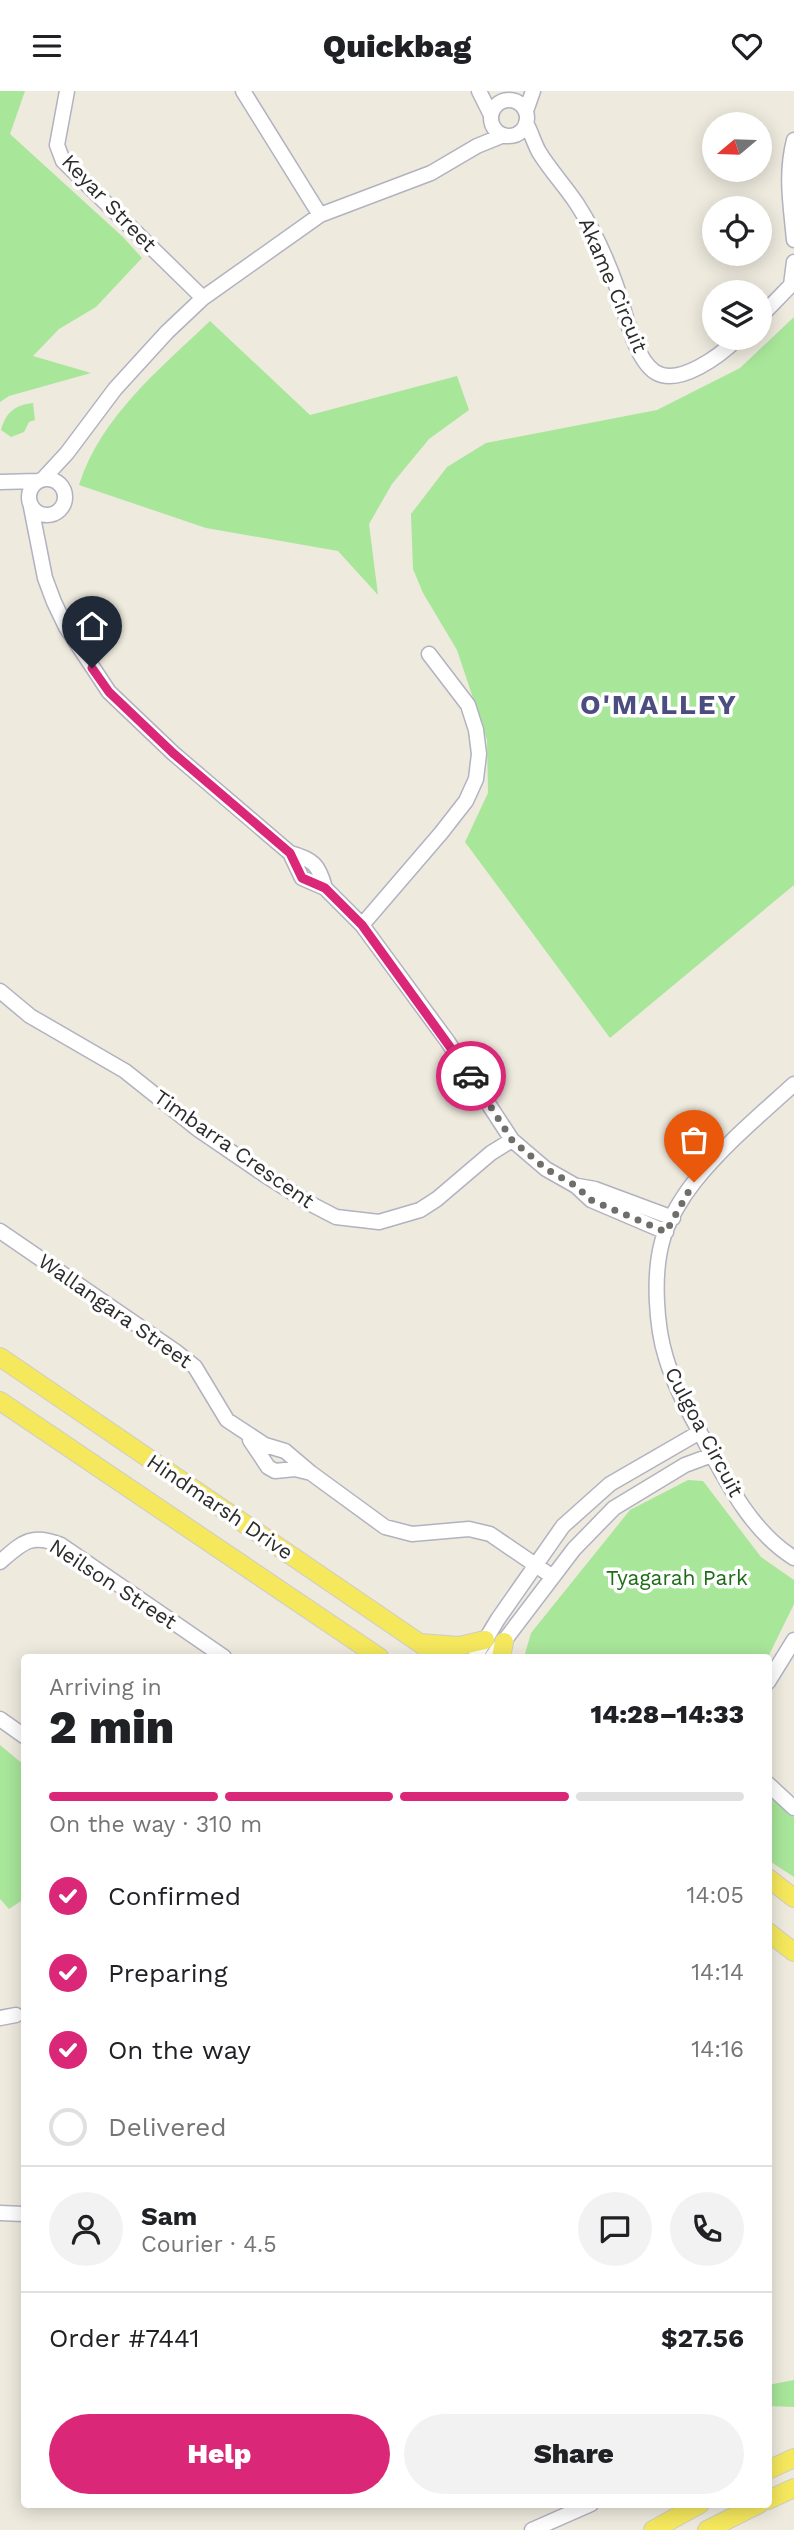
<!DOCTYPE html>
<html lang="en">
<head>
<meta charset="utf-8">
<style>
  :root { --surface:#fff; --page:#f2f2f2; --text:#202124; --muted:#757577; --line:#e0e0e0; --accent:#db2777 }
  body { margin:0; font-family:"Work Sans",sans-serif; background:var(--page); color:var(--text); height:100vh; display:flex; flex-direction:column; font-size:26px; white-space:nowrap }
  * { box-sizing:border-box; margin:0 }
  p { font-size:23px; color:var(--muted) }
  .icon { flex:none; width:38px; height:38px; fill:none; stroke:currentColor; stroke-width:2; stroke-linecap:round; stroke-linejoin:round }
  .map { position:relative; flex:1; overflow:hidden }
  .panel { position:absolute; left:21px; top:1563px; width:751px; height:854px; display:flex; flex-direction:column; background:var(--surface); border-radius:7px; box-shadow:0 4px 18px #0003 }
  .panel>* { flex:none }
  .needle { width:46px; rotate:251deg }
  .buttons { position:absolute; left:702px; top:21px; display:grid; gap:14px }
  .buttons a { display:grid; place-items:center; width:70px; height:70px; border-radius:50%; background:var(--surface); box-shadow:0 4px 18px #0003; font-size:35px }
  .pin { position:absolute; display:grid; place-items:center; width:60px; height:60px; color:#fff; margin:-72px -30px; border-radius:50% 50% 50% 0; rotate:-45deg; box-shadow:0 0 7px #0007 }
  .pin .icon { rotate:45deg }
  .courier { position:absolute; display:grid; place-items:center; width:70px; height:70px; margin:-35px; border:5px solid #db2777; border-radius:50%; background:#fff; color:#222; box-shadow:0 2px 9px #0007 }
  .summary em { font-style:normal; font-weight:800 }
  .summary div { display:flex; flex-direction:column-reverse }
  .summary { display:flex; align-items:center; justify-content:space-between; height:119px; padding:0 28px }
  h1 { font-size:46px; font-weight:800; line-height:52px }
  .bar { display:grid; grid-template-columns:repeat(4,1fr); gap:10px 7px; align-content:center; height:84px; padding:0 28px }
  .bar i { height:9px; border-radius:5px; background:var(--line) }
  .bar .on { background:var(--accent) }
  .bar p { grid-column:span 4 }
  .line { display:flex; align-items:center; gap:18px; padding:0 28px; border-top:2px solid var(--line) }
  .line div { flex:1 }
  .round { display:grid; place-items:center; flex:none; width:74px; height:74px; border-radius:37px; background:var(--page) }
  ol { padding:0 28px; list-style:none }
  li { display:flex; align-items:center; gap:21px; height:77px }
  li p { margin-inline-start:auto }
  li .icon { padding:7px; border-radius:50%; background:var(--accent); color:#fff; stroke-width:4 }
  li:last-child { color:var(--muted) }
  li i { width:38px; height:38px; border:4px solid var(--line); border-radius:50% }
  .button { display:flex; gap:14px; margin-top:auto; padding:14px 28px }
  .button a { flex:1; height:80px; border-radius:42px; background:var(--accent); color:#fff; font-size:28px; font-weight:800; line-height:80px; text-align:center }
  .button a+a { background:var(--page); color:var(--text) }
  header { display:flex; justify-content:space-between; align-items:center; height:91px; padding:0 28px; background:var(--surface); font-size:32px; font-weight:800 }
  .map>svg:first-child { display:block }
  .green { fill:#a8e69a }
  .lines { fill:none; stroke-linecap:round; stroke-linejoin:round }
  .minor-casing { stroke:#b2b2c0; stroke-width:17 }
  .major-casing { stroke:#ccc; stroke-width:20 }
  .minor { stroke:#fff; stroke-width:14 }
  .major { stroke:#f5e85d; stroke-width:18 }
  .done { stroke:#706e6a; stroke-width:7; stroke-dasharray:0 12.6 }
  .route { stroke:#db2777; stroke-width:9 }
  .labels { text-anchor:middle; stroke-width:7; stroke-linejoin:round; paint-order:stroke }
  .street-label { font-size:21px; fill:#2c2c2c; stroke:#fff }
  .park-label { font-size:21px; fill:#1e6d18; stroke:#fff }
  .district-label { font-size:28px; font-weight:bold; letter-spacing:2px; fill:#4b4c7f; stroke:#fff }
</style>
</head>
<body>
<header><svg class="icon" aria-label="menu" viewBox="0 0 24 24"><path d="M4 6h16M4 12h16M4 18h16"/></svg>Quickbag<svg class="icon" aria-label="heart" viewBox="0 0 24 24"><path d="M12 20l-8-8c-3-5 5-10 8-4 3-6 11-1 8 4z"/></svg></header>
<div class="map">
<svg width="794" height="2439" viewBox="0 0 794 2439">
  <rect width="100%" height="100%" fill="#eeeade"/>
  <path class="green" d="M0,0H25L10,43L123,146L142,167L96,216L59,238L33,265L91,282L9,305L0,311Z
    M794,226V794L610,947L465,751L488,702L487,649L457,559L423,502L413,478L411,423L447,376L486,352L657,319L740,277Z
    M210,230L310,324L457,285L469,319L429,348L392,393L369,433L378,504L338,460L206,437L79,394C101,325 160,278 210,230Z
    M33,312L35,329L29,331L24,341L11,346L1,339C6,321 15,314 33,312Z
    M688,1389L703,1390L761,1466L794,1489V1513L768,1566H524L531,1542L630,1419Z
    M0,1654L24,1674V1808L9,1818L0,1808Z
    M768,1705L794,1726V1786L768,1769Z
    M794,2289V2316L768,2315V2294Z"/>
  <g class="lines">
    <defs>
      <path id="minor" d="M67,0L57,54L63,70L203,207
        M243,0L320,124
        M479,0L491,24
        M491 27a18 18 0 1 1 36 0a18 18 0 1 1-36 0Z
        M526,20L533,0
        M526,32C531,41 534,52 539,61C550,79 565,95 577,113C593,138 606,166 616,194C624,217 634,267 655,281C679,296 721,264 738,247
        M794,49C785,84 791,115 794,149
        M760,226L791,194L794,171
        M29 406a18 18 0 1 1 36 0a18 18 0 1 1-36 0Z
        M43,388L67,362L115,298L167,241L203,207L320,124L431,82L477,55L504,44
        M0,391L38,390
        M31,416L45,487L54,511L66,536L109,601L173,662L290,762L302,787L325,797L362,834L448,951L512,1049L546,1078L576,1095L591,1109L666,1141
        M290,762C313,768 319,774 325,797
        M362,834L441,742L466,710L476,688L479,663L476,639L468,614L429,563
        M0,900L30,925L125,980L199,1039L265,1084L309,1112L336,1126L379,1131L420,1119L437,1108L491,1062L512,1049
        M794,993C760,1024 724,1054 695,1090C682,1106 667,1131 662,1151C653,1184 656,1235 666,1267C675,1297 690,1323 704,1349C727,1392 752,1441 794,1467
        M578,1095L595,1098L673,1127
        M0,1140L175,1260L195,1276L227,1329L265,1354L285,1360L311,1382L385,1436L412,1443L469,1438L490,1443L553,1486
        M250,1349L268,1376L275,1380L295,1378L311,1382
        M0,1471C23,1451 31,1442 61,1454L224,1566
        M475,1566L498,1528L563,1435L610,1393L700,1341
        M492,1566L574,1458L614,1417L685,1374L712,1364
        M768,1591L794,1549
        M0,1628L24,1645
        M768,1693L794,1717
        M0,1927L16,1924
        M0,2122L24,2123
        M532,2439L591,2413"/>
      <path id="major" d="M0,1266L440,1566
        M0,1310L379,1566
        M420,1552L459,1555L485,1549
        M501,1566L504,1551
        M768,1787L794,1807
        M768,1841L794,1861
        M768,2379L794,2367
        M768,2409L794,2397
        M653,2439L700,2413
        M707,2439L759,2413"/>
    </defs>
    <use href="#minor" class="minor-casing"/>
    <use href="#major" class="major-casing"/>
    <use href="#minor" class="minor"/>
    <use href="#major" class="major"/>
  </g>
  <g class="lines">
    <path class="done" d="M471,985L512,1049L546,1078L576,1095L591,1109L666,1141L694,1091"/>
    <path class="route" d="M92,577L109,601L173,662L290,762L302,787L325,797L362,834L471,985"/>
  </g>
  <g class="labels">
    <g class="street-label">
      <text transform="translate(109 112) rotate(46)" y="7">Keyar Street</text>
      <text transform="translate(613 194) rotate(67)" y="7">Akame Circuit</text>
      <text transform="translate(234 1058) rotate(35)" y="7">Timbarra Crescent</text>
      <text transform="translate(115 1220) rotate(35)" y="7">Wallangara Street</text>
      <text transform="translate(704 1341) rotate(62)" y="7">Culgoa Circuit</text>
      <text transform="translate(220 1416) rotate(34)" y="7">Hindmarsh Drive</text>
      <text transform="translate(113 1493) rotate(33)" y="7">Neilson Street</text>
    </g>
    <g class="park-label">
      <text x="677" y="1494">Tyagarah Park</text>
    </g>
    <g class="district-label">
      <text x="659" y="623">O'MALLEY</text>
    </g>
  </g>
</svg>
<div class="buttons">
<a><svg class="needle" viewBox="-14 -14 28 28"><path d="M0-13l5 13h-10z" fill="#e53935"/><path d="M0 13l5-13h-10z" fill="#757577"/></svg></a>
<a><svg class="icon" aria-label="locate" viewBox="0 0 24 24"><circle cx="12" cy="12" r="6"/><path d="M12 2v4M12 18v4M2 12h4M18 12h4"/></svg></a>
<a><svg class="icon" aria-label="layers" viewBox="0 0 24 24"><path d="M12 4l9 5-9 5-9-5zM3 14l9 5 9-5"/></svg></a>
</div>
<div class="pin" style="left:694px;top:1091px;background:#ea580c"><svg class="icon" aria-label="bag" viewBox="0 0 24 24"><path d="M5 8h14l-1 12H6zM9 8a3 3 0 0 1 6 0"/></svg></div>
<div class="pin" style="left:92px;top:577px;background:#1f2937"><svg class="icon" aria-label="home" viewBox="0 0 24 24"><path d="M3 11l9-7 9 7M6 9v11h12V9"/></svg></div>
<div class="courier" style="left:471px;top:985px"><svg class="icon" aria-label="car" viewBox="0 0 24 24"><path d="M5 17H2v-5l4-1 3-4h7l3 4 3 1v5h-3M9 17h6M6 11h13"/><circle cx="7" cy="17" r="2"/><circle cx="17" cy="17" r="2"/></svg></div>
<section class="panel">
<div class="summary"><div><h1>2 min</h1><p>Arriving in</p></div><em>14:28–14:33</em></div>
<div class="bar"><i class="on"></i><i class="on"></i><i class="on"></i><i></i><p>On the way · 310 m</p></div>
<ol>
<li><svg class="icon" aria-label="check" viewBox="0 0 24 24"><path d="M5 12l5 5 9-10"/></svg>Confirmed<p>14:05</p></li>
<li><svg class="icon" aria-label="check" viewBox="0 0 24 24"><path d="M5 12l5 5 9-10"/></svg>Preparing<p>14:14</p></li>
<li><svg class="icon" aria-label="check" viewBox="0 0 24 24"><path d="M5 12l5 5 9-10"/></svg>On the way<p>14:16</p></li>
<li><i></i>Delivered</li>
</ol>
<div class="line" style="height:126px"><a class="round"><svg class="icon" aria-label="person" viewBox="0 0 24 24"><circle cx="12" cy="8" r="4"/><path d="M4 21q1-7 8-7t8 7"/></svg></a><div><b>Sam</b><p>Courier · 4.5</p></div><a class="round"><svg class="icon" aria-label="chat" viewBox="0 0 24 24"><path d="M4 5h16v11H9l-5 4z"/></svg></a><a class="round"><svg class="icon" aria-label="phone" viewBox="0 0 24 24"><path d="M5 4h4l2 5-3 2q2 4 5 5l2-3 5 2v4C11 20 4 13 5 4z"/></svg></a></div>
<div class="line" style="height:91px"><div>Order #7441</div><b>$27.56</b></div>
<div class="button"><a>Help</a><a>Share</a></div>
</section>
</div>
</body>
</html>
